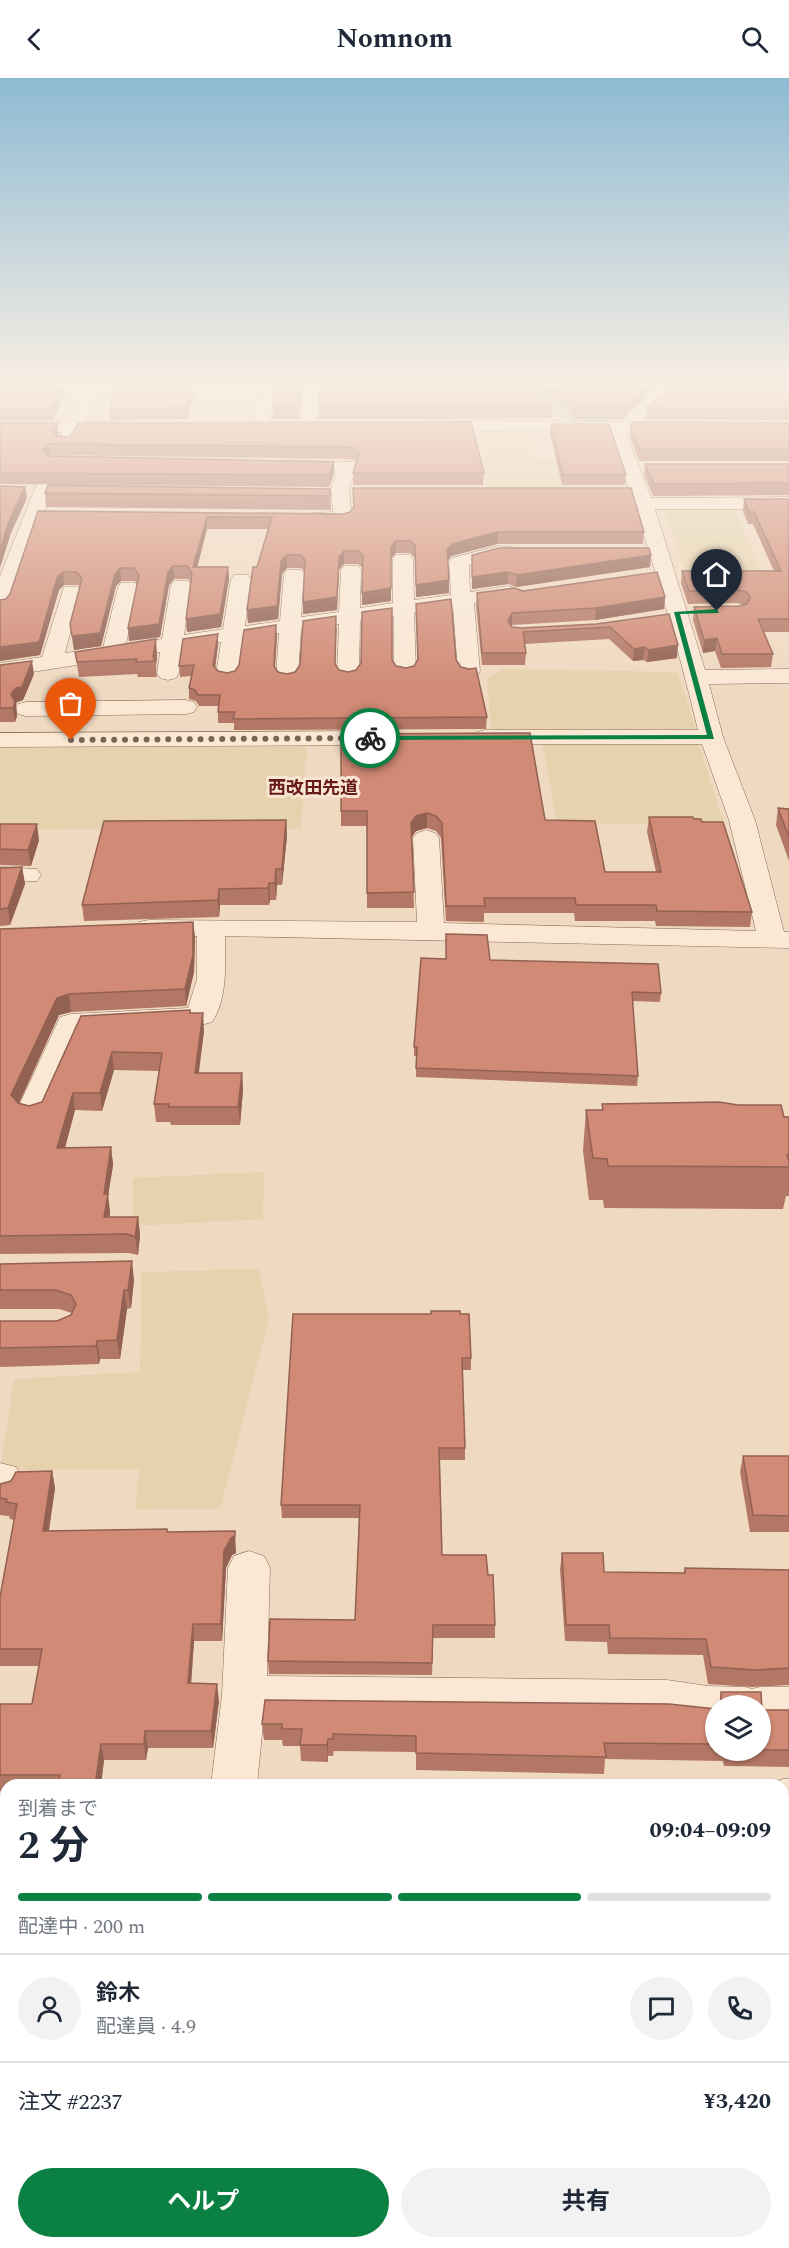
<!DOCTYPE html>
<html lang="ja">
<head>
<meta charset="utf-8">
<style>
  :root { --surface:#fff; --page:#f2f2f3; --text:#1f2937; --muted:#747a83; --line:#e0e1e3; --accent:#0b8043 }
  body { margin:0; font-family:Spectral,"Noto Sans JP",serif; background:var(--page); color:var(--text); height:100vh; display:flex; flex-direction:column; font-size:22px; white-space:nowrap }
  * { box-sizing:border-box; margin:0 }
  p { font-size:20px; color:var(--muted) }
  .icon { flex:none; width:33px; height:33px; fill:none; stroke:currentColor; stroke-width:2; stroke-linecap:round; stroke-linejoin:round }
  .map { position:relative; flex:1; overflow:hidden }
  .drawer { position:absolute; left:0px; top:1701px; width:789px; height:470px; display:flex; flex-direction:column; background:var(--surface); border-radius:18px 18px 0 0; box-shadow:0 2px 4px #0004 }
  .drawer>* { flex:none }
  .tools { position:absolute; left:705px; top:1617px; display:grid; gap:12px }
  .tools a { display:grid; place-items:center; width:66px; height:66px; border-radius:50%; background:var(--surface); box-shadow:0 2px 4px #0004; font-size:30px }
  .pin { position:absolute; display:grid; place-items:center; width:51px; height:51px; color:#fff; margin:-62px -26px; border-radius:50% 50% 50% 0; rotate:-45deg; box-shadow:0 0 6px #0007 }
  .pin .icon { rotate:45deg }
  .courier { position:absolute; display:grid; place-items:center; width:60px; height:60px; margin:-30px; border:4px solid #0b8043; border-radius:50%; background:#fff; color:#222; box-shadow:0 2px 8px #0007 }
  .overview em { font-style:normal; font-weight:700 }
  .overview div { display:flex; flex-direction:column-reverse }
  .overview { display:flex; align-items:center; justify-content:space-between; height:102px; padding:0 18px }
  h1 { font-size:39px; font-weight:700; line-height:45px }
  .bar { display:grid; grid-template-columns:repeat(4,1fr); gap:9px 6px; align-content:center; height:72px; padding:0 18px }
  .bar i { height:8px; border-radius:4px; background:var(--line) }
  .bar .on { background:var(--accent) }
  .bar p { grid-column:span 4 }
  .line { display:flex; align-items:center; gap:15px; padding:0 18px; border-top:2px solid var(--line) }
  .line div { flex:1 }
  .round { display:grid; place-items:center; flex:none; width:63px; height:63px; border-radius:32px; background:var(--page) }
  .action { display:flex; gap:12px; margin-top:auto; padding:12px 18px }
  .action a { flex:1; height:69px; border-radius:36px; background:var(--accent); color:#fff; font-size:24px; font-weight:700; line-height:69px; text-align:center }
  .action a+a { background:var(--page); color:var(--text) }
  header { display:flex; justify-content:space-between; align-items:center; height:78px; padding:0 18px; background:var(--surface); font-size:27px; font-weight:700 }
  .map>svg:first-child { display:block }
  .farmland { fill:#e6d2ae }
  .lines { fill:none; stroke-linecap:round; stroke-linejoin:round }
  .river { fill:#a4c2b3; fill-rule:evenodd }
  .minor-casing { stroke:#8a6958; stroke-width:1 }
  .minor { fill:#fae8d5; fill-rule:evenodd }
  .wall { fill:#b37765 }
  .shaded-wall { fill:#926152 }
  .building { fill:#d08a75; stroke:#926152; stroke-width:1.5 }
  .route { fill:#0b8043 }
  .done { stroke:#796456; stroke-width:6; stroke-dasharray:0 10.8 }
  .labels { text-anchor:middle; stroke-width:6; stroke-linejoin:round; paint-order:stroke }
  .far-quarter-label { font-size:18px; font-weight:bold; fill:#681c1a; stroke:#f7e5d1 }
</style>
</head>
<body>
<header><svg class="icon" aria-label="back" viewBox="0 0 24 24"><path d="M15 5l-7 7 7 7"/></svg>Nomnom<svg class="icon" aria-label="search" viewBox="0 0 24 24"><circle cx="10" cy="10" r="6"/><path d="M15 15l6 6"/></svg></header>
<div class="map">
<svg width="789" height="2170" viewBox="0 0 789 2170">
  <rect width="100%" height="100%" fill="#f0d9c1"/>
  <path class="farmland" d="M481,350H527L535,382L563,383L568,411H486Z
    M662,427H733L764,499H687Z
    M502,591L677,594L696,651L491,653L487,600Z
    M697,662L724,745L557,746L542,663Z
    M307,665L301,751L0,752V666Z
    M264,1094L263,1141L133,1148V1100Z
    M259,1191L269,1241L220,1431L135,1432L139,1392H0L14,1301L140,1294L142,1194Z"/>
  <g class="lines">
    <path class="river" d="M518,308H551L605,336L609,342L605,348C582,354 531,327 518,308Z"/>
    <defs>
      <path id="minor" d="M88,308H104L84,344H121L129,349L121,354H79L40,443L10,528L7,532L0,534V498L33,415L62,354H0V344H68Z
        M304,308L319,310L316,348L308,353L300,348Z
        M658,308H675L641,344H676L684,349L676,354H631L627,358L651,420L789,419V431H655L705,592L789,591V605L709,606L723,659L755,742L784,854H789V870L225,858C225,886 228,920 212,944L201,947L82,953L43,1041L32,1044L21,1041L16,1034L60,939L71,936L188,930L197,901V858H149L139,856L135,850L139,844L149,842L417,844L413,760L417,755L426,752L435,755L439,760L444,845L756,853L729,742L702,666H485L477,664L473,659L477,654L485,652H698C674,552 645,454 610,357L612,353L428,352L420,347L428,342L622,344Z
        M265,316L273,321L270,348L262,353L254,348L257,321Z
        M290,382L354,384L357,388L349,411L352,440L350,444H296L294,440L296,436L333,434L331,411L337,393L284,391L281,387L284,383Z
        M498,468L521,470L524,474L521,478L498,480L469,487L470,514L508,508L515,510L518,514L515,518L474,525L480,593L477,598L469,600L461,598L458,593L453,529L414,535L416,592L413,597L405,599L397,597L394,592V538L360,543L359,596L356,601L348,603L340,601L337,596L339,546L301,552L298,598L295,603L287,605L279,603L276,598L279,555L243,561L238,597L235,602L227,604L219,602L216,597L221,564L182,570L179,595L176,600L168,602L160,600L157,595L160,574L0,599V585L42,579L64,509H78L81,513L65,575L103,570L118,509L121,505H135L138,509L126,566L162,561L171,507L174,503H188L191,507L184,557L223,551L231,501L234,497H248L251,501L245,548L280,543L284,496L287,492H301L304,496L301,539L339,534L341,492L344,488H358L361,492L360,530L393,525V481L396,477H410L413,481L414,522L451,517L449,484L452,480Z
        M186,622L194,624L197,629L194,634L186,636L26,638L18,636L15,631L18,626L26,624Z
        M385,653L393,655L397,660L393,665L385,667L0,669V655Z
        M0,789L37,791L41,797L37,803L0,805Z
        M0,1385L16,1389L22,1400L14,1418L0,1422Z
        M249,1473L264,1478L270,1490L267,1598L667,1602L708,1608L745,1609L752,1611L760,1609H789V1647H760V1628H716V1646L667,1640L264,1636L257,1707H211L222,1617L228,1490L234,1478Z
        M783,1701H789V1743H783V1707H767Z
        M0,1832H6V1880H0Z"/>
    </defs>
    <use href="#minor" class="minor-casing"/>
    <use href="#minor" class="minor"/>
  </g>
  <path class="wall" d="M0,308H68L53,342H0Z
    M196,308L187,341L110,342L109,331Z
    M273,308H302L298,341H273L274,320Z
    M318,308H523L553,329L552,340L319,341L320,308Z
    M533,308H655L622,341H574L570,332Z
    M789,308V342L646,341L647,330Z
    M471,344L484,395L483,407H353V395L356,384L354,382L348,381L50,377L49,378L334,395L329,409L0,406V345H57L58,356L57,358L70,359Z
    M789,345V383H639L630,359V348Z
    M551,346L626,397L625,407H562L550,355Z
    M645,386H789V417L653,418L644,397Z
    M330,411L331,432L46,429L45,415Z
    M744,421H789V554H764L773,576L771,589L721,590L715,573L703,575L693,542L694,529L739,528L744,527L737,525L688,526L681,505L682,493H774L753,446H748L743,433Z
    M38,433L343,436L644,454L643,466H497L451,478L448,483L449,515L416,519L415,480L410,475H396L391,481V523L362,527L363,490L358,486H344L339,492L337,532L303,536L305,494L301,490H287L282,496L278,541L248,545L247,532L257,489L268,451H207L197,489H228L229,501L221,549L187,554L186,541L191,504L188,501H174L169,507L160,559L129,563L128,550L137,506L135,503H121L116,508L101,568L74,572L70,546L80,509L78,507H64L59,512L40,577L0,583V522L6,521L10,516Z
    M472,477L650,489L516,509L508,506L472,511Z
    M523,513L665,519L664,531L595,542L512,547L511,548L512,549L521,550L596,546L669,536L677,580L647,584L643,582L633,583L609,561L524,566L526,575L525,587H482L476,527L477,515Z
    M416,537L456,582L487,639L486,651L234,652V645H218V628H199L196,623L189,621V610L191,598L180,599L179,588L218,556V567L215,590L218,593L227,595L235,593L277,558L275,590L278,594L287,596L295,594L337,549L335,587L339,592L348,594L392,582L396,588L406,590L414,588L418,582Z
    M75,574L157,577L156,588L157,599H138L137,596L79,599Z
    M0,587L34,596L23,622L17,624L16,626L17,638L15,644H0Z
    M341,656L545,742L605,794H656L647,754L649,739L694,741L702,744L752,834L750,849L656,848L655,843H575L574,835H484V844L446,843L441,760L436,753L427,750L416,753L412,759L414,830H367V748H341Z
    M778,730L789,731V783L776,747Z
    M286,742L287,758L282,807H277L276,822H270L269,827H220L219,839L84,843L82,827Z
    M0,746L39,762L31,788L0,787Z
    M22,789L25,806L10,847L0,848V790Z
    M193,844L195,860L194,894L186,928L71,934L59,937L19,1026L29,1028L42,1024L81,938L191,935L204,953L199,995H242L243,1012L240,1047H171L170,1044H156L154,1026L159,993L114,992L102,1033L75,1032L65,1070L111,1069L113,1087L108,1118L110,1134V1139H138L140,1157L138,1177L129,1175L0,1176V851Z
    M490,882L661,915L660,924L632,923L638,998L637,1008L416,999V978H414V969Z
    M602,1026L789,1039V1118H786L783,1131L604,1130L603,1122H589L583,1073L586,1032H602Z
    M0,1186L134,1202L131,1230L127,1231L120,1281H100L99,1286L0,1289V1243H57L71,1237L72,1235L59,1231H0Z
    M431,1236H460L471,1280V1292H462L465,1370V1382H440L442,1477L488,1497L495,1547V1560H433L432,1597L269,1596L268,1583L355,1542L359,1440H282L281,1427Z
    M743,1378H789V1454H750L740,1394Z
    M52,1393L55,1410L49,1453L167,1451L168,1454L236,1470V1475L232,1477L226,1490L222,1563H194L191,1605L219,1623L213,1670H148L146,1682H104L101,1707H6V1713H0V1626H32L39,1588H0V1519L14,1442L10,1441L9,1438L0,1437V1406Z
    M562,1475L604,1494L684,1495L685,1490L789,1492V1607L752,1609L708,1606L703,1577L608,1576L607,1564L565,1563L560,1491Z
    M721,1614H761L762,1632H789V1689L724,1688L723,1683L605,1681L604,1696L416,1692V1674L334,1673L333,1678H328V1684L301,1683L300,1668H283L282,1662H264L262,1646L265,1622L669,1626L716,1631V1672H760V1628H719Z
    M783,1748L785,1762H789V1846L783,1845Z
    M6,1851V1926H0V1867L4,1866Z
    M0,2003H6V2080L0,2079Z
    M565,2164H597L598,2170H566Z
    M670,2164H783L789,2170H671Z"/>
  <path class="shaded-wall" d="M62,308H68L53,342L52,331Z
    M193,308H196L187,341L186,330Z
    M300,308H302L298,341V330Z
    M645,308H655L622,341L623,330Z
    M57,345L58,356L54,364L52,353Z
    M48,366L50,377L45,383L43,372Z
    M334,384V395L329,409V397Z
    M25,409L27,420L11,455L0,490V472L9,443Z
    M207,439V451L194,502L193,489Z
    M498,454L497,466L451,478L447,484V472L452,466Z
    M396,463V475L391,481V469Z
    M344,473V486L339,492L337,532L303,536V524Z
    M287,477V490L282,496L278,541L248,545L247,532L281,483Z
    M651,477L650,489L516,509L517,497Z
    M173,488L174,501L169,507L160,559L129,563L128,550L168,494Z
    M228,489L229,501L221,549L187,554L186,541Z
    M120,490L121,503L116,508L101,568L74,572L72,558L115,496Z
    M63,494L64,507L59,512L40,577L0,583V569Z
    M508,494V506L472,511V499Z
    M449,502V515L416,519V507Z
    M391,510V523L362,527V515Z
    M665,519L664,531L595,542L596,530Z
    M512,535V547L507,555L508,543Z
    M276,547L277,558L274,599V588Z
    M218,556V567L214,598L213,587Z
    M717,560L715,573L703,575L704,562Z
    M156,561L157,577L156,588L155,583L153,579Z
    M678,567L677,580L647,584L648,572Z
    M645,569L643,582L633,583L634,571Z
    M32,583L34,596L23,622L17,624L16,626L17,638L15,644L11,616Z
    M427,735V750L416,753L411,760V745L416,738Z
    M286,742L287,758L282,807V791Z
    M37,746L39,762L31,788L28,772Z
    M22,789L25,806L10,847L8,830Z
    M276,791L277,807L276,822L275,805Z
    M269,805L270,822L269,827L268,810Z
    M219,811L220,827L219,839L218,822Z
    M193,844L195,860L194,894L186,928L185,911Z
    M69,916L71,934L59,937L14,1035L11,1017L57,920Z
    M203,935L204,953L196,1012L195,995Z
    M112,974L114,992L102,1033L100,1015Z
    M242,995L243,1012L240,1047L238,1029Z
    M73,1015L75,1032L60,1088L57,1070Z
    M111,1069L113,1087L108,1118L110,1134L107,1158L104,1139V1116Z
    M138,1139L140,1157L138,1177L135,1159Z
    M132,1183L134,1202L131,1230L128,1212Z
    M124,1212L127,1231L120,1281L117,1262Z
    M97,1263L100,1281L99,1286L96,1268Z
    M52,1393L55,1410L46,1470L43,1453Z
    M235,1453L236,1475L232,1477L226,1490L222,1563L221,1546L224,1473Z
    M193,1546L194,1563L190,1622L188,1605Z
    M217,1606L219,1623L213,1670L211,1653Z
    M145,1653L148,1670L146,1682L144,1666Z
    M328,1661V1684L327,1667Z
    M101,1666L104,1682L101,1707H95Z
    M101,2164H108L107,2170H100Z"/>
  <path class="building" d="M0,308H62L52,331H0Z
    M117,308H193L186,330L109,331Z
    M273,308H300L298,330H273L275,311Z
    M320,308H523L553,329L319,330Z
    M550,308H645L623,330H574L571,321Z
    M669,308H789V332L647,330Z
    M471,344L484,395H353L359,375L354,370L348,369L48,366L43,372L49,378L334,384L329,397L0,395V345H57L52,353L56,358L70,359L79,345Z
    M634,344L789,345V371H639L630,348Z
    M551,346H609L626,397H563Z
    M645,386H789V405L654,406Z
    M48,407L330,411V418L45,415Z
    M0,408L25,409L9,443L0,472Z
    M353,410H631L644,454H498L452,466L447,472L449,502L416,507L415,467L410,463H396L391,469V510L362,515L363,478L358,473H344L339,479L337,519L303,524L305,482L301,477H287L281,483L277,528L247,532L253,489H257L272,439H207L193,489H228L220,536L186,541L192,495L187,488H173L168,494L159,546L128,550L139,497L134,490H120L115,496L100,555L72,558L70,546L82,501L77,494H63L57,500L39,564L0,569V522L6,521L10,516L38,433L343,436L350,434L354,429Z
    M744,421H789V541H758L773,576H722L717,560L704,562L694,529L739,528L747,526L750,519L746,514L738,512L689,513L682,493H781L754,434H749Z
    M499,470H649L651,477L517,497L508,494L472,499V477Z
    M657,494L665,519L596,530L512,535L508,543L512,549L521,550L596,546L669,536L678,567L648,572L645,569L634,571L610,549L523,554L526,575H482L477,515L514,510L523,513Z
    M451,521L456,582L461,589L469,591L476,590L487,639L233,641L235,634H218L220,617H198L195,612L189,610L194,587L179,588L183,561L218,556L213,587L218,593L227,595L235,593L239,587L244,552L276,547L274,588L278,594L287,596L295,594L300,587L303,543L336,538L335,586L339,592L348,594L356,592L361,585L362,534L392,530V582L396,588L406,590L414,588L418,581L416,526Z
    M156,561L153,579L155,583L136,584L137,581L77,584L75,574Z
    M32,583L22,609L16,610L11,616L15,624L13,630H0V587Z
    M530,655L545,742L595,743L605,794H661L649,739H693L694,741H701L702,744H723L752,834L657,833L656,827H576L575,820H484L485,828H446L442,745L436,738L427,735L416,738L411,745L414,814L367,815V733H341V656Z
    M778,730L789,731V759Z
    M286,742L282,791H276L275,805H269L268,810L219,811L218,822L82,827L104,743Z
    M0,746H37L28,772L0,771Z
    M22,789L8,830L0,831V790Z
    M193,844V877L185,911L69,916L57,920L11,1017L18,1025L29,1028L42,1024L81,938L190,932V935H203L195,995H242L238,1029H169V1026H154L162,975L112,974L100,1015H73L57,1070L111,1069L104,1116H108L104,1139H138L135,1159L127,1156L0,1158V851Z
    M446,856L487,857L490,882L658,886L661,915L632,914L638,998L416,990L417,969H414L421,880L446,881Z
    M719,1024L738,1027H781L784,1039H789V1077H787L789,1083V1089L608,1088L607,1081L593,1080L586,1032H603L602,1026Z
    M132,1183L128,1212H124L117,1262L97,1263L96,1268L0,1270V1243H57L71,1237L76,1226L71,1217L56,1212H0V1186Z
    M431,1233H460V1236H469L471,1280H462L465,1370H439L442,1477H486L488,1497H493L495,1547H433L432,1585L268,1583L270,1541L355,1542L360,1427H281L293,1236H431Z
    M743,1378H789V1438L753,1437Z
    M52,1393L43,1453L167,1451V1454L235,1453V1458L231,1460L224,1473L221,1546H193L188,1605L217,1606L211,1653H145L144,1666H101L95,1707H58L60,1697H0V1626H32L42,1571H0V1519L17,1426L6,1424L7,1421L0,1420V1406L11,1403L16,1394Z
    M562,1475H603L604,1494L685,1495V1490L789,1492V1590L755,1592L711,1589L706,1561L610,1560L609,1547H566Z
    M721,1614H761L762,1632H789V1672H760V1628H721Z
    M265,1622L669,1626L716,1631V1666L604,1665L606,1679L416,1675V1658L333,1656V1661H328L327,1667H300L302,1651H282V1646H262Z
    M783,1748L785,1762H789V1830L783,1829Z
    M4,1851H6V1911H0V1867L4,1866Z
    M789,1904V2170H677L676,2164H783V1905Z
    M0,2003H6V2064H0Z
    M27,2164H101L100,2170H25Z
    M569,2164H597L598,2170H569Z"/>
  <linearGradient id="sky" x2="0" y2="1"><stop stop-color="#8dbad3"/><stop offset="0.5" stop-color="#f8eee3"/><stop offset="1" stop-color="#f8eee3" stop-opacity="0"/></linearGradient>
  <rect width="789" height="612" fill="url(#sky)"/>
  <path class="route" d="M717,531L719,535L680,536L714,661L370,662L367,660L370,658L707,657L674,534Z"/>
  <g class="lines">
    <path class="done" d="M71,662L370,660"/>
  </g>
  <g class="labels">
    <g class="far-quarter-label">
      <text x="313" y="716">西改田先道</text>
    </g>
  </g>
</svg>
<div class="tools">
<a><svg class="icon" aria-label="layers" viewBox="0 0 24 24"><path d="M12 4l9 5-9 5-9-5zM3 14l9 5 9-5"/></svg></a>
</div>
<div class="pin" style="left:71px;top:662px;background:#ea580c"><svg class="icon" aria-label="bag" viewBox="0 0 24 24"><path d="M5 8h14l-1 12H6zM9 8a3 3 0 0 1 6 0"/></svg></div>
<div class="pin" style="left:717px;top:533px;background:#1f2937"><svg class="icon" aria-label="home" viewBox="0 0 24 24"><path d="M3 11l9-7 9 7M6 9v11h12V9"/></svg></div>
<div class="courier" style="left:370px;top:660px"><svg class="icon" aria-label="bike" viewBox="0 0 24 24"><circle cx="6" cy="16" r="4"/><circle cx="18" cy="16" r="4"/><path d="M6 16l4-8h5l3 8M10 8l3 8H6M13 5h3"/></svg></div>
<section class="drawer">
<div class="overview"><div><h1>2 分</h1><p>到着まで</p></div><em>09:04–09:09</em></div>
<div class="bar"><i class="on"></i><i class="on"></i><i class="on"></i><i></i><p>配達中 · 200 m</p></div>
<div class="line" style="height:108px"><a class="round"><svg class="icon" aria-label="person" viewBox="0 0 24 24"><circle cx="12" cy="8" r="4"/><path d="M4 21q1-7 8-7t8 7"/></svg></a><div><b>鈴木</b><p>配達員 · 4.9</p></div><a class="round"><svg class="icon" aria-label="chat" viewBox="0 0 24 24"><path d="M4 5h16v11H9l-5 4z"/></svg></a><a class="round"><svg class="icon" aria-label="phone" viewBox="0 0 24 24"><path d="M5 4h4l2 5-3 2q2 4 5 5l2-3 5 2v4C11 20 4 13 5 4z"/></svg></a></div>
<div class="line" style="height:78px"><div>注文 #2237</div><b>¥3,420</b></div>
<div class="action"><a>ヘルプ</a><a>共有</a></div>
</section>
</div>
</body>
</html>
